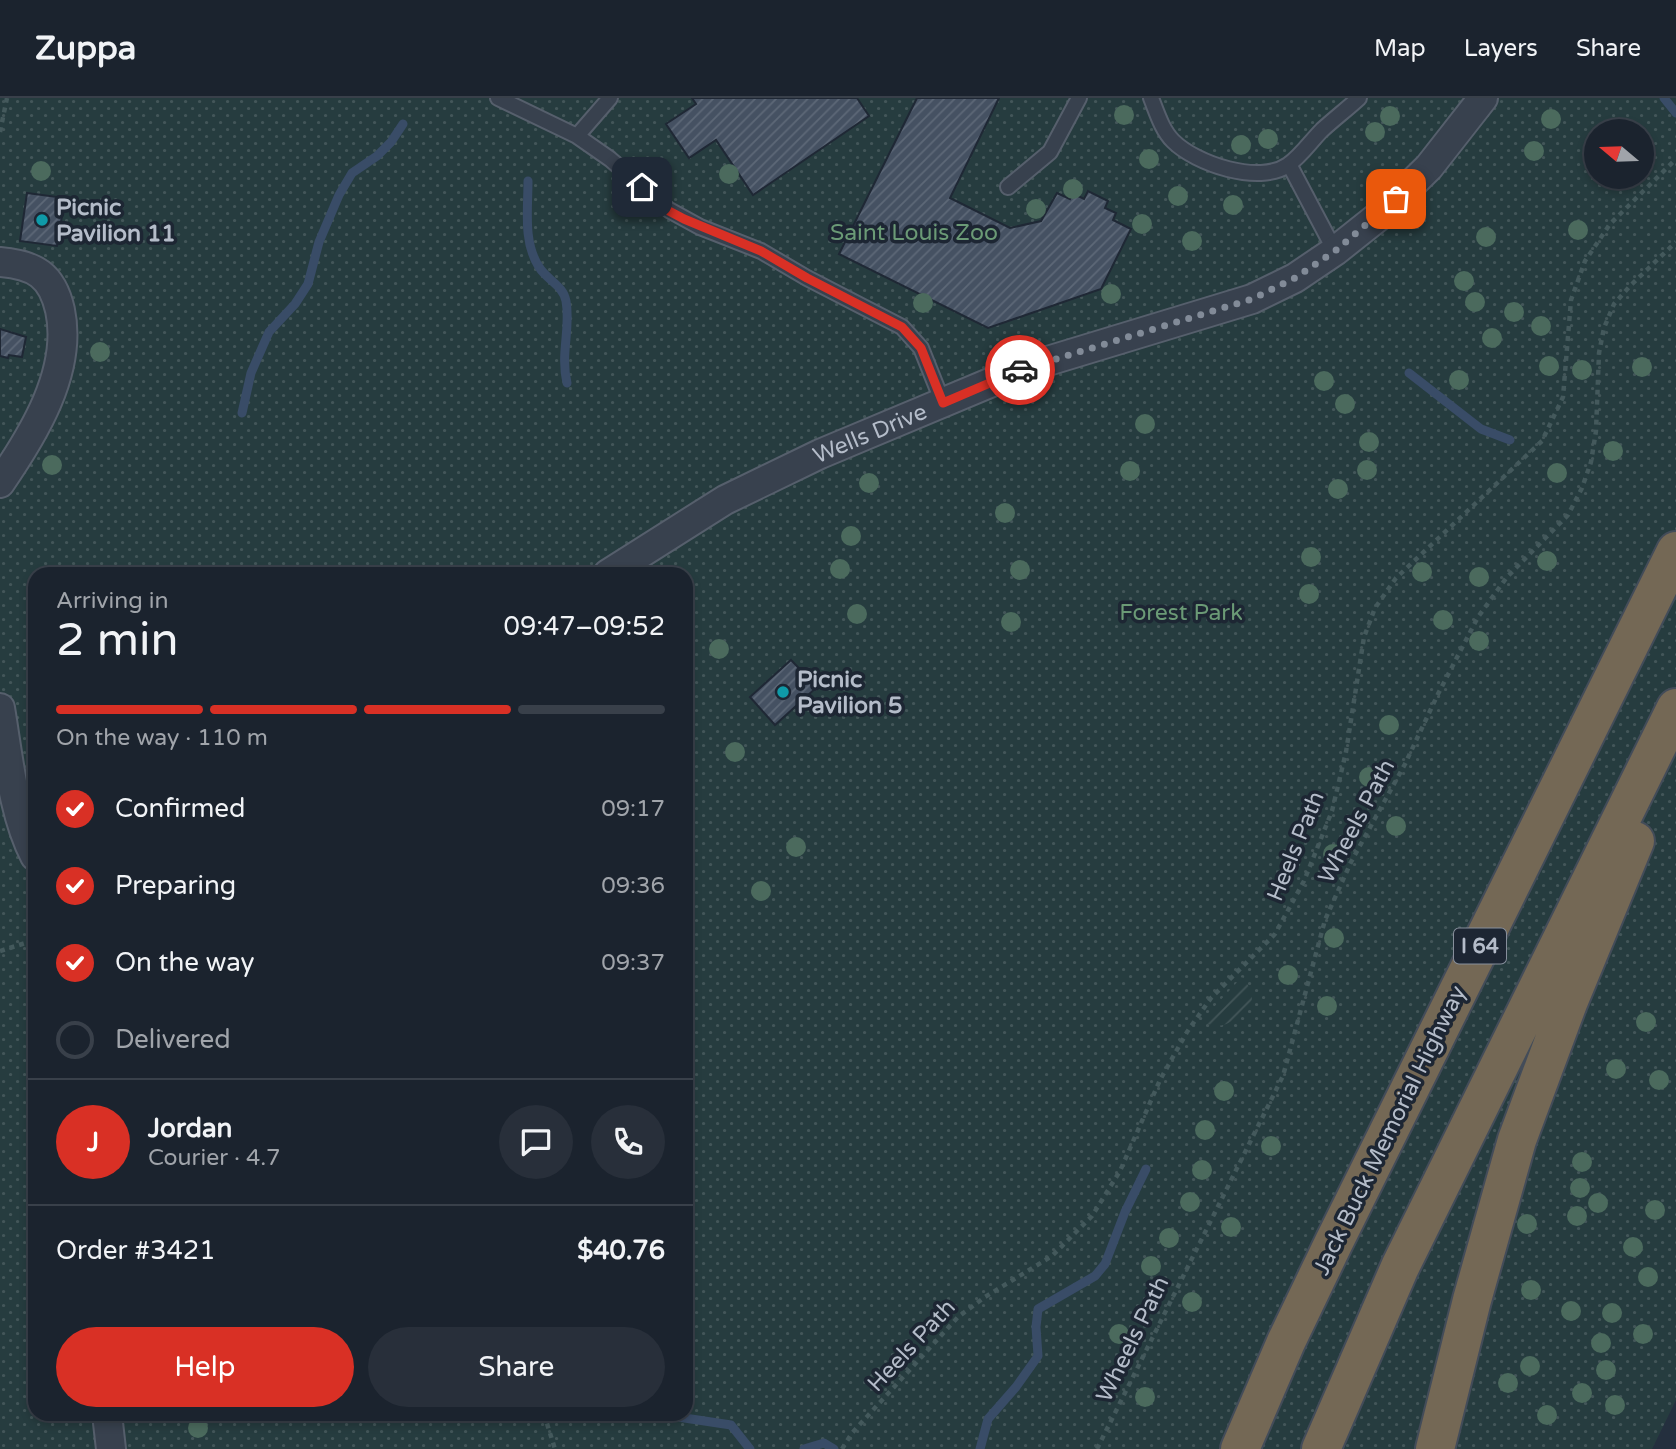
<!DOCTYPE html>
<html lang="en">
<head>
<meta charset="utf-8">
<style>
  :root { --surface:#1b232e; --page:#282f3a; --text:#f1f3f6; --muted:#a0a4aa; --line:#39404a; --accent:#d93025 }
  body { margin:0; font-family:"Varela Round",sans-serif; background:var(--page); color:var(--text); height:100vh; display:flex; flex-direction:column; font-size:26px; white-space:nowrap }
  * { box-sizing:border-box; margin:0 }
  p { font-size:23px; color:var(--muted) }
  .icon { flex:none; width:38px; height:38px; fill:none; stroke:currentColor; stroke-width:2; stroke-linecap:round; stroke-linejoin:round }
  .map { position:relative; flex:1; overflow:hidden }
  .details { position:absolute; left:28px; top:469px; width:665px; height:854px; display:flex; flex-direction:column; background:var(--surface); border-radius:21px; box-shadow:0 4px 10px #0003,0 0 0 2px var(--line) }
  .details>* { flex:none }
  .needle { width:46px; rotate:289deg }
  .fabs { position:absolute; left:1584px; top:21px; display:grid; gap:14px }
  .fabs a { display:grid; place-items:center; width:70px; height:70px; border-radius:50%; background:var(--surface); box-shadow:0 4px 10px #0003,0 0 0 2px var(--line); font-size:35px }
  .pin { position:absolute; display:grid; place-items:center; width:60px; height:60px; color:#fff; margin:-30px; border-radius:14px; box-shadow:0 4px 10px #0006 }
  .courier { position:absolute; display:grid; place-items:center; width:70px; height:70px; margin:-35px; border:5px solid #d93025; border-radius:50%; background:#fff; color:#222; box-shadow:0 2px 9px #0007 }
  .overview em { font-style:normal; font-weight:600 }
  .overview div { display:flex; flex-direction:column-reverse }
  .overview { display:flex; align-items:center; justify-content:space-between; height:119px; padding:0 28px }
  h1 { font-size:46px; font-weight:600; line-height:52px }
  .bar { display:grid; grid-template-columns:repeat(4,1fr); gap:10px 7px; align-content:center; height:84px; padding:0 28px }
  .bar i { height:9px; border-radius:5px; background:var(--line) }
  .bar .selected { background:var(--accent) }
  .bar p { grid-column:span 4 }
  .line { display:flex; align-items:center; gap:18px; padding:0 28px; border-top:2px solid var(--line) }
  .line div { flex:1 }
  .round { display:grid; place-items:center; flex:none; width:74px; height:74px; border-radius:37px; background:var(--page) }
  ol { padding:0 28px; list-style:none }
  li { display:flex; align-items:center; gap:21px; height:77px }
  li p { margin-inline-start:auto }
  li .icon { padding:7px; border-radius:50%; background:var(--accent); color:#fff; stroke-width:4 }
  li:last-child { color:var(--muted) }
  li i { width:38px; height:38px; border:4px solid var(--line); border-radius:50% }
  .action { display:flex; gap:14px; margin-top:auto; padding:14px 28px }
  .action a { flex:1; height:80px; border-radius:42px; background:var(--accent); color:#fff; font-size:28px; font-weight:600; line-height:80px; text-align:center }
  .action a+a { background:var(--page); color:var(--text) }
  header { display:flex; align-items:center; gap:42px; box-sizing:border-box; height:98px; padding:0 35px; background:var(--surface); border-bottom:2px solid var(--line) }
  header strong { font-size:33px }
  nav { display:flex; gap:38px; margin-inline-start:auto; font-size:24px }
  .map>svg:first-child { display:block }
  .park { fill:url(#park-dots); fill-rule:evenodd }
  .garden { fill:url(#garden-furrows) }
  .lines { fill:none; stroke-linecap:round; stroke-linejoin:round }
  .stream { stroke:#394c67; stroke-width:9 }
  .building { fill:url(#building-hatch); stroke:#1f2835; stroke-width:2 }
  .service-casing { stroke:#565f6c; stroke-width:18 }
  .minor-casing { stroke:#565f6c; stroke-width:32 }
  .motorway-casing { stroke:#434c59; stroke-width:42 }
  .path { stroke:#44595c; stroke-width:4.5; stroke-dasharray:5 5; stroke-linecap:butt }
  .service { stroke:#38414e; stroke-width:14 }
  .minor { stroke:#38414e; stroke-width:28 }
  .motorway { stroke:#746855; stroke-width:38 }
  .tree { fill:#4b6a5d }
  .done { stroke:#828b98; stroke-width:7; stroke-dasharray:0 12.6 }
  .route { stroke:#d93025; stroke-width:9 }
  .culture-dot { fill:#0f9aa8; stroke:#1d2633; stroke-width:2.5 }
  .labels { text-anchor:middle; stroke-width:7; stroke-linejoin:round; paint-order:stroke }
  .shield { fill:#1d2633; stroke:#878f9c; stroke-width:2 }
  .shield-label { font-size:21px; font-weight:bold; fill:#b4bcc9 }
  .poi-label { font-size:23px; font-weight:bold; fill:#b4bcc9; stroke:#1d2633; text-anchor:start }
  .park-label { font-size:23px; fill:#6b9a76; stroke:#1d2633 }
  .street-label { font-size:23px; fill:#b4bcc9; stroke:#1d2633 }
</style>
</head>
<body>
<header>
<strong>Zuppa</strong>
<nav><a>Map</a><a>Layers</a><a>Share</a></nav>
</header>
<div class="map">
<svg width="1676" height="1351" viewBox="0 0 1676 1351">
  <defs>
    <pattern id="park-dots" width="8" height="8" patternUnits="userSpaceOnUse" patternTransform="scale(1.75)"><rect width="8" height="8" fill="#263c3f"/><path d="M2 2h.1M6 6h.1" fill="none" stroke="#435659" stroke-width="1.8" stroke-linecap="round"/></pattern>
    <pattern id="garden-furrows" width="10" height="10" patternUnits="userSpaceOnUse" patternTransform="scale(1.75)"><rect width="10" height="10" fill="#263c3f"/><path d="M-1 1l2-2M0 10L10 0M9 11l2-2" fill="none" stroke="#435659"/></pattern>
    <pattern id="building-hatch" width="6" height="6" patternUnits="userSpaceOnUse" patternTransform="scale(1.75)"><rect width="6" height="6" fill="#455162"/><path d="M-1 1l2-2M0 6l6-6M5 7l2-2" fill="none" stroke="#5d6877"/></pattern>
  </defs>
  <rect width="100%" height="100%" fill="#242f3e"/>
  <path class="park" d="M0,0H1676V1302L1652,1351H0ZM1596,33H1642V79H1596ZM35,476H686V1316H35Z"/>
  <path class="garden" d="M1242,879C1256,896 1256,907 1237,920C1231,924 1224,928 1217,928C1211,928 1206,925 1201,923Z"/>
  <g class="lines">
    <path class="stream" d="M1664,0L1676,15
      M528,83C528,112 523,144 539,169C547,182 563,187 566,203C571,231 560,255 567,285
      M1409,275L1481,331L1510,342
      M242,315L251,275L269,234L295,206L308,186L319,144L339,97L352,75L377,58L391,44L403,26
      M658,1316L731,1327L750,1351
      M804,1351L824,1345L834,1351
      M980,1351L988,1321L1016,1289L1038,1258L1036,1229L1038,1211L1095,1178L1105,1166L1125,1114L1146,1071"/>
  </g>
  <path class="building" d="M692,0H857L869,18L753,97L716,42L689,60L666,26L696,6Z
    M917,0H999L950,100L1010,130L1041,123L1057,95L1070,101L1072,95L1084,101L1088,93L1108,103L1105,110L1116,115L1113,122L1131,131L1101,191L988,230L839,156Z
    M27,95L65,100L57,148L20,143Z
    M0,231L26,239L22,259L9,257L8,260L0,258Z
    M791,562L817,589L775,627L750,599Z"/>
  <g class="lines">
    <defs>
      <path id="service" d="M498,0L577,38L610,61L669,112L700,129L761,153L807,180L902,229L921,250L943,305
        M1151,0C1157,15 1162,32 1173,43C1196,66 1259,87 1288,67C1301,58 1311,43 1322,32C1334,21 1347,11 1359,0
        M577,38L610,0
        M1289,66L1335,153
        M1008,89L1050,54L1079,0"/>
      <g id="minor">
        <path d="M0,164C35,167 52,177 60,212C73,273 33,337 0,385"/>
        <path id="s1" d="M608,476L725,402L820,356L1028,269L1252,201L1295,180L1335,153L1379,118L1429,69L1483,0"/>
        <path d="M0,610C8,657 13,716 35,758"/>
        <path d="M107,1316L111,1351"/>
      </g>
      <path id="motorway" d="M1240,1351L1286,1244L1334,1144L1676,453
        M1321,1351L1400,1169L1676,610
        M1435,1351L1472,1202L1517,1042L1568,905L1635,743"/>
    </defs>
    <use href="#service" class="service-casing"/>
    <use href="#minor" class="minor-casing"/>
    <use href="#motorway" class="motorway-casing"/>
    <path class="path" d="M0,34L7,0
      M0,853L35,842
      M544,1316L555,1351
      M842,1351L852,1335L958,1219L985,1199L1052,1158L1092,1118L1120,1073L1160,982L1187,934L1211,900L1275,836L1304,783L1332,713L1346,654L1364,539L1375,510L1396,480L1542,343L1563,299L1571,202L1585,163L1610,126L1676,61
      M1097,1351L1283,978L1325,822L1351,764L1405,666L1438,596L1478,519L1507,479L1568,417L1582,390L1591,364L1596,333L1599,255L1604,230L1614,206L1630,188L1676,144"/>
    <use href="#service" class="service"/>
    <use href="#minor" class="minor"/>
    <use href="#motorway" class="motorway"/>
  </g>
  <g class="tree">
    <circle cx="1124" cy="17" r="10"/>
    <circle cx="1390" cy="18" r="10"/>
    <circle cx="1551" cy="21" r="10"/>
    <circle cx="1375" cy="34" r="10"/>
    <circle cx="1268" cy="41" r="10"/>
    <circle cx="1241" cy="47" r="10"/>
    <circle cx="1534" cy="53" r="10"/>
    <circle cx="1149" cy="61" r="10"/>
    <circle cx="41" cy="73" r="10"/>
    <circle cx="729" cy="76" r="10"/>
    <circle cx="1073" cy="91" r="10"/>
    <circle cx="1178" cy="98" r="10"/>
    <circle cx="1233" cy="107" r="10"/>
    <circle cx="1036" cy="111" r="10"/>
    <circle cx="1142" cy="126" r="10"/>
    <circle cx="1578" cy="132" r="10"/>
    <circle cx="1486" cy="139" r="10"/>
    <circle cx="1192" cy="143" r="10"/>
    <circle cx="1464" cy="183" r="10"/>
    <circle cx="1111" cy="196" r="10"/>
    <circle cx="1475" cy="204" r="10"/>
    <circle cx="923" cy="205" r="10"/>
    <circle cx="1514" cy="214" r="10"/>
    <circle cx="1541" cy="228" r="10"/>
    <circle cx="1492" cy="240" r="10"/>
    <circle cx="100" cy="254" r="10"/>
    <circle cx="1549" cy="268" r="10"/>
    <circle cx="1642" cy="269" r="10"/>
    <circle cx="1582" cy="272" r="10"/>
    <circle cx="1459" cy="282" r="10"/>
    <circle cx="1324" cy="283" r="10"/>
    <circle cx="1345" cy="306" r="10"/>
    <circle cx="1145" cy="326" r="10"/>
    <circle cx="1369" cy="344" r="10"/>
    <circle cx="1613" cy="353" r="10"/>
    <circle cx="52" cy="367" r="10"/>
    <circle cx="1367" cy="372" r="10"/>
    <circle cx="1130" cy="373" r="10"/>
    <circle cx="1557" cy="375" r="10"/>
    <circle cx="869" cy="385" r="10"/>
    <circle cx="1338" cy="391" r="10"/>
    <circle cx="1005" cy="415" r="10"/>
    <circle cx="851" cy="438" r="10"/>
    <circle cx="1311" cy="459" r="10"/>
    <circle cx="1547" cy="463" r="10"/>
    <circle cx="840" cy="471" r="10"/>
    <circle cx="1020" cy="472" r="10"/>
    <circle cx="1422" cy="474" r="10"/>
    <circle cx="1479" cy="479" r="10"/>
    <circle cx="1309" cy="496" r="10"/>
    <circle cx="857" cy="516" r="10"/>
    <circle cx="1443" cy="522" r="10"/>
    <circle cx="1011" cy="524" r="10"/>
    <circle cx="1479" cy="543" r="10"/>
    <circle cx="719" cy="551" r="10"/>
    <circle cx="1389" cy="627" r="10"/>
    <circle cx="735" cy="654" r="10"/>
    <circle cx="1369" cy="679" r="10"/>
    <circle cx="1396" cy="728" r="10"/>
    <circle cx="796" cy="749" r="10"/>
    <circle cx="1333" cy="756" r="10"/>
    <circle cx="761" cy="793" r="10"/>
    <circle cx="1334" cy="840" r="10"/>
    <circle cx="1288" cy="877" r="10"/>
    <circle cx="1327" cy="908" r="10"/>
    <circle cx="1646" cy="924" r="10"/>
    <circle cx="1616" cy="971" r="10"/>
    <circle cx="1659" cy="982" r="10"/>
    <circle cx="1224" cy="993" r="10"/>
    <circle cx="1205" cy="1032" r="10"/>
    <circle cx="1271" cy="1048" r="10"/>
    <circle cx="1582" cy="1064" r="10"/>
    <circle cx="1202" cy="1072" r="10"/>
    <circle cx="1580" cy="1090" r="10"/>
    <circle cx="1190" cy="1104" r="10"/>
    <circle cx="1598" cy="1105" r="10"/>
    <circle cx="1655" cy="1112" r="10"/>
    <circle cx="1577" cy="1118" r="10"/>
    <circle cx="1527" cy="1126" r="10"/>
    <circle cx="1231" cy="1129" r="10"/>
    <circle cx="1169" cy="1140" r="10"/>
    <circle cx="1633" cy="1149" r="10"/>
    <circle cx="1151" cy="1168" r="10"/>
    <circle cx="1648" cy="1179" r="10"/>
    <circle cx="1531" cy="1192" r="10"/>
    <circle cx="1192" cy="1204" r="10"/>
    <circle cx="1571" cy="1213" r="10"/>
    <circle cx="1612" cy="1215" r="10"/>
    <circle cx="1119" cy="1236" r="10"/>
    <circle cx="1643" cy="1236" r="10"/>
    <circle cx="1601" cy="1245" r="10"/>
    <circle cx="1530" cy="1268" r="10"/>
    <circle cx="1606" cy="1272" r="10"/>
    <circle cx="1508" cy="1285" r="10"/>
    <circle cx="1582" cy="1295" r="10"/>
    <circle cx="1145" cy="1299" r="10"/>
    <circle cx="1615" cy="1307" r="10"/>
    <circle cx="1547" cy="1317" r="10"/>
    <circle cx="198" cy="1330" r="10"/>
  </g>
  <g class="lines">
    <path class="done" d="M1020,272L1252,201L1295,180L1335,153L1396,101"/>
    <path class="route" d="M642,89L669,113L684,121L761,153L807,180L902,229L921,250L943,305L1020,272"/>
  </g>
  <g class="culture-dot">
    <circle cx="42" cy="122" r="7"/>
    <circle cx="783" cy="594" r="7"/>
  </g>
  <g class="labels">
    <rect class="shield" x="1454" y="830.5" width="52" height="35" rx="5"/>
    <g class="shield-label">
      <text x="1480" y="855">I 64</text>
    </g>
    <g class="poi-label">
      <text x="56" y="117">Picnic<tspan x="56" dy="26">Pavilion 11</tspan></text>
      <text x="797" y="589">Picnic<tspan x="797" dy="26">Pavilion 5</tspan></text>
    </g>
    <g class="park-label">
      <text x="914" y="142">Saint Louis Zoo</text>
      <text x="1181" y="522">Forest Park</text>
    </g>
    <g class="street-label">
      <text dy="8" stroke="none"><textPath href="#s1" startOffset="298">Wells Drive</textPath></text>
      <text transform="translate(1356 723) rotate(-62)" y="8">Wheels Path</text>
      <text transform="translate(1295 748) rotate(-68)" y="8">Heels Path</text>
      <text transform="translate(1389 1032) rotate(-64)" y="8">Jack Buck Memorial Highway</text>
      <text transform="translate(1132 1241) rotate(-64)" y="8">Wheels Path</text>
      <text transform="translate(911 1247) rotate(-47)" y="8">Heels Path</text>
    </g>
  </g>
</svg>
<div class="fabs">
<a><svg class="needle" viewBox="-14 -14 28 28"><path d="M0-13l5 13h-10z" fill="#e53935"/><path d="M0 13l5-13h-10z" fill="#a0a4aa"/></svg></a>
</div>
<div class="pin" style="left:1396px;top:101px;background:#ea580c"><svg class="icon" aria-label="bag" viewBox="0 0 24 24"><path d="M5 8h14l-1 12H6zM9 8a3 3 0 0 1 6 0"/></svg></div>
<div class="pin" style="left:642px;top:89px;background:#1f2937"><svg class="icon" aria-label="home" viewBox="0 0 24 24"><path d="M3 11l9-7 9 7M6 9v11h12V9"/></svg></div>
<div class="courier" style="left:1020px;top:272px"><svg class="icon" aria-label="car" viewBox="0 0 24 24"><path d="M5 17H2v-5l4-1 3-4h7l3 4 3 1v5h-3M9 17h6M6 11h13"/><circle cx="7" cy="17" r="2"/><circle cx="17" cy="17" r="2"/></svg></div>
<section class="details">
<div class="overview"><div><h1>2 min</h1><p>Arriving in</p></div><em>09:47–09:52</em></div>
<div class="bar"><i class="selected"></i><i class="selected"></i><i class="selected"></i><i></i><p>On the way · 110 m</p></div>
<ol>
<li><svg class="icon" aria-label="check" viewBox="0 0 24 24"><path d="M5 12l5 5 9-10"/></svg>Confirmed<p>09:17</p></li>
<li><svg class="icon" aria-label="check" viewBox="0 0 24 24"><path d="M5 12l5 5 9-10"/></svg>Preparing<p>09:36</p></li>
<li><svg class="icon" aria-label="check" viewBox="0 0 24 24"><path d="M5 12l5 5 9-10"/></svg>On the way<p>09:37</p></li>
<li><i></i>Delivered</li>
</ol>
<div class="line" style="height:126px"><b class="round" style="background:var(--accent);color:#fff">J</b><div><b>Jordan</b><p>Courier · 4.7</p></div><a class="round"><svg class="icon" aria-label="chat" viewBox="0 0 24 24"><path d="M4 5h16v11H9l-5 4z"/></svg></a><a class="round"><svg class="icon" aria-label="phone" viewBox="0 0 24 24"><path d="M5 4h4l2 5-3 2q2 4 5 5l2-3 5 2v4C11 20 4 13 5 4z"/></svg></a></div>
<div class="line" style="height:91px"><div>Order #3421</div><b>$40.76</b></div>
<div class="action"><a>Help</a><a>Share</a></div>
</section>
</div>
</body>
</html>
